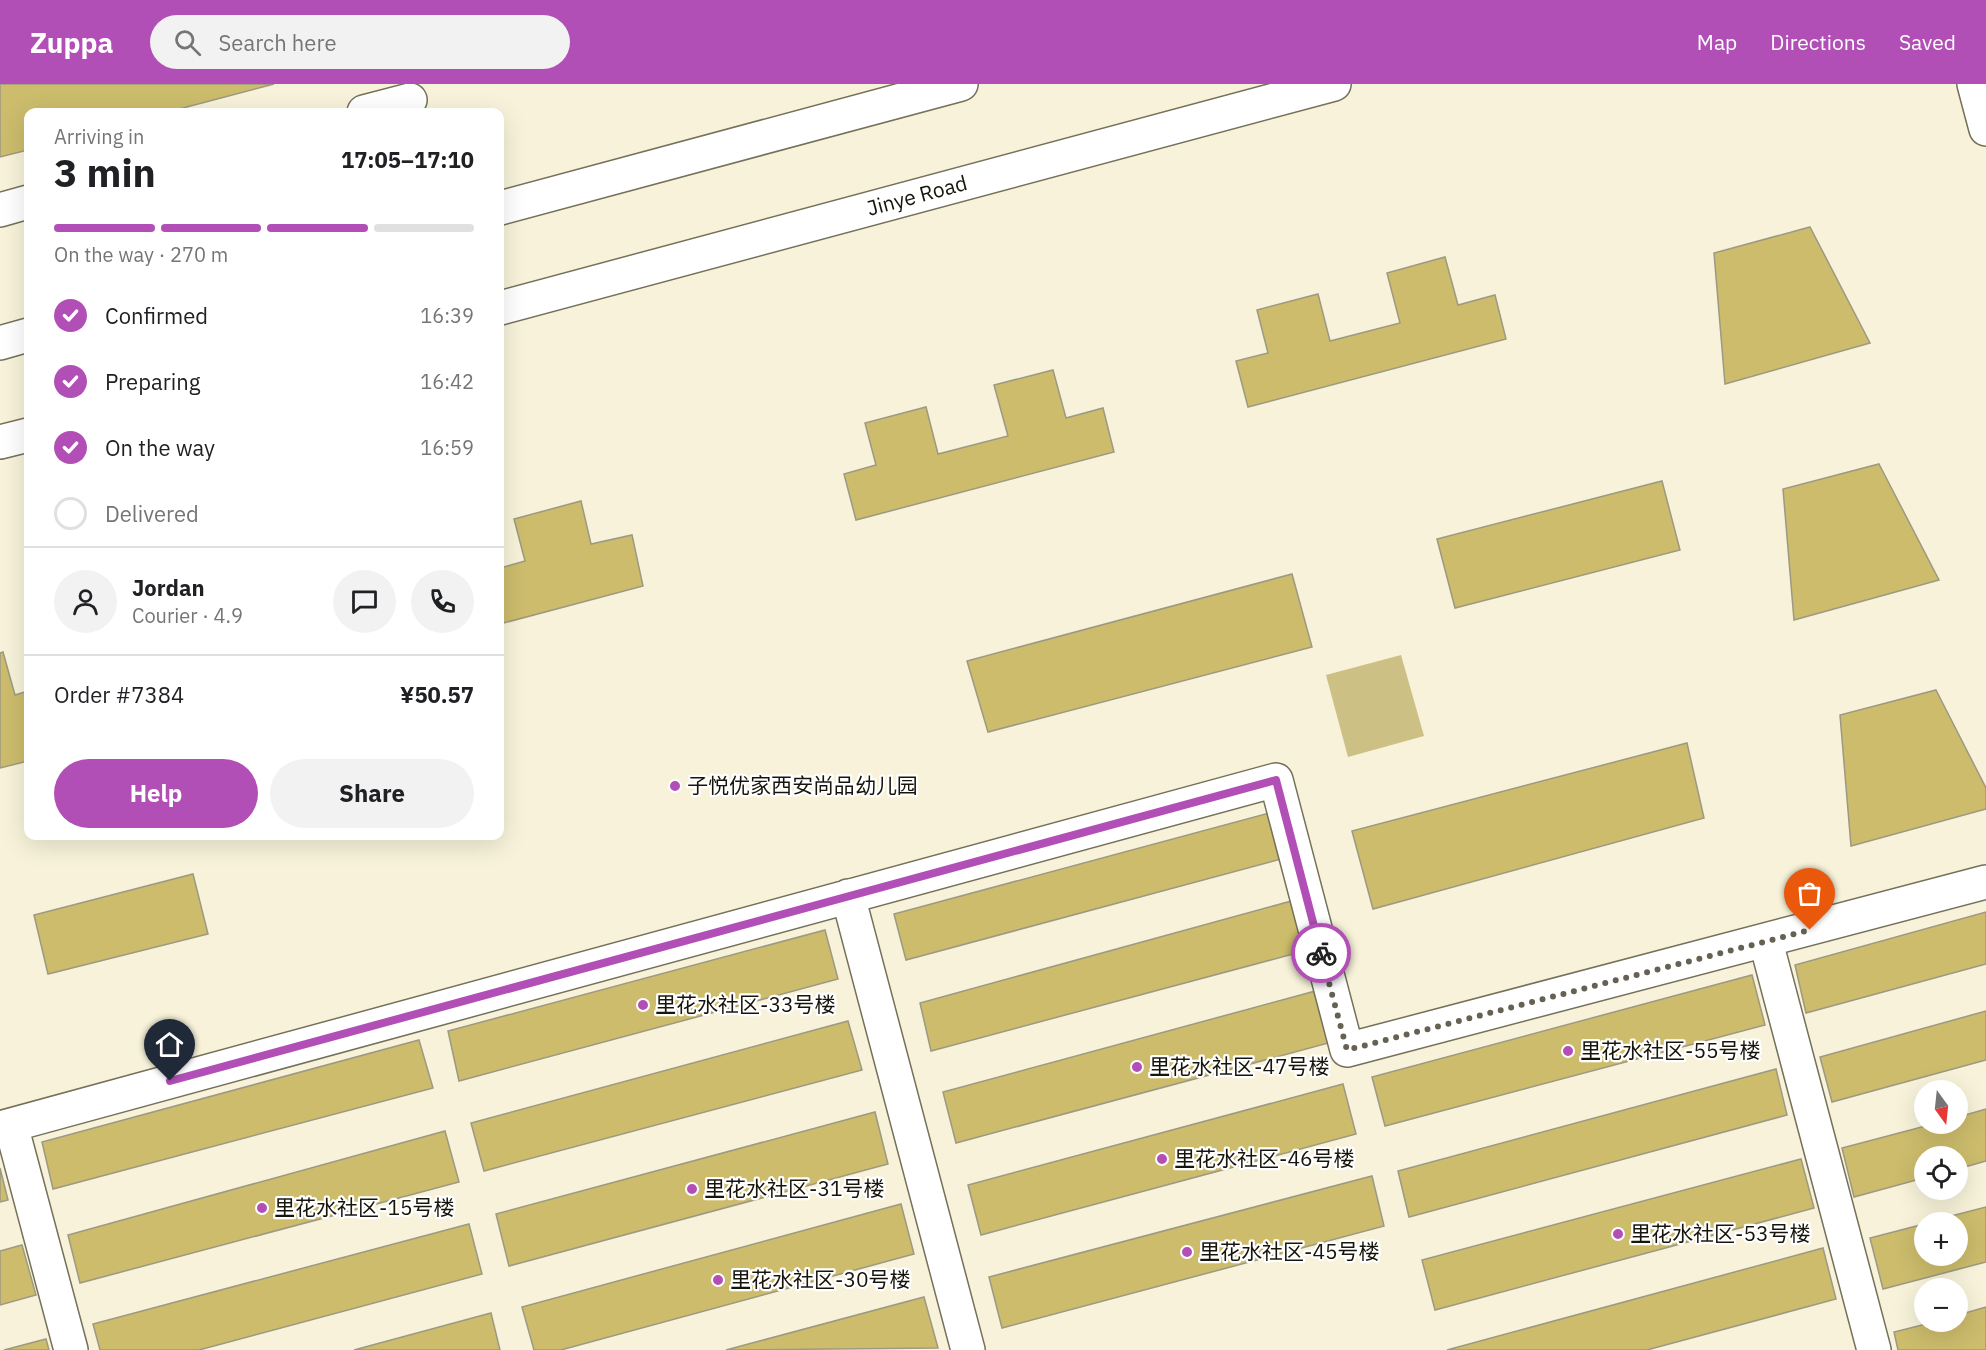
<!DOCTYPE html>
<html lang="en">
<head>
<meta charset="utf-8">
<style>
  :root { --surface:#fff; --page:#f2f2f2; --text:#202124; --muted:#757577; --line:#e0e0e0; --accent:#b24fb6 }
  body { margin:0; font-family:"IBM Plex Sans","Noto Sans SC",sans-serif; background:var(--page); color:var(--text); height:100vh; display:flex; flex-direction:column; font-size:22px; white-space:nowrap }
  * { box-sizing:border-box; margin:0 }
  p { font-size:20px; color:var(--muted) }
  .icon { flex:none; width:33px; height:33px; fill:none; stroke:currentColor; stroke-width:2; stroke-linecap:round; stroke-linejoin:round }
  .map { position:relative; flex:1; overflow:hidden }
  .sheet { position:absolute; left:24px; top:24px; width:480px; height:732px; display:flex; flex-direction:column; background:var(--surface); border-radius:12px; box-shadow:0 6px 24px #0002 }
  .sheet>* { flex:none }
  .needle { width:39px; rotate:165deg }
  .tools { position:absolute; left:1914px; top:996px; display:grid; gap:12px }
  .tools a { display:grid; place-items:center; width:54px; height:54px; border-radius:50%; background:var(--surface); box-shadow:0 6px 24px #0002; font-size:30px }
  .pin { position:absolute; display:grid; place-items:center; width:51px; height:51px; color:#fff; margin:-62px -26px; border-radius:50% 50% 50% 0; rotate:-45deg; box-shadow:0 0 6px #0007 }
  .pin .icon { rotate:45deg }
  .courier { position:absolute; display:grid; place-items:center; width:60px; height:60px; margin:-30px; border:4px solid #b24fb6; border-radius:50%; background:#fff; color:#222; box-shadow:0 2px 8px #0007 }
  .overview em { font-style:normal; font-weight:800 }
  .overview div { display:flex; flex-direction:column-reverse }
  .overview { display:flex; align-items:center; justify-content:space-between; height:102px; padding:0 30px }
  h1 { font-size:39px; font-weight:800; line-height:45px }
  .bar { display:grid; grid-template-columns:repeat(4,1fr); gap:9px 6px; align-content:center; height:72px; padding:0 30px }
  .bar i { height:8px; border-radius:4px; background:var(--line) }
  .bar .on { background:var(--accent) }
  .bar p { grid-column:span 4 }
  .line { display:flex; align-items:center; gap:15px; padding:0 30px; border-top:2px solid var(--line) }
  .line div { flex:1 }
  .round { display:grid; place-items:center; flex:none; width:63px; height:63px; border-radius:32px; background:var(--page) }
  ol { padding:0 30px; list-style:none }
  li { display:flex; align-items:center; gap:18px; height:66px }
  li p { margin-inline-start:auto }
  li .icon { padding:6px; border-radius:50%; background:var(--accent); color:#fff; stroke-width:4 }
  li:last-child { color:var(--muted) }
  li i { width:33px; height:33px; border:3px solid var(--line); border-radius:50% }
  .primary-button { display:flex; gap:12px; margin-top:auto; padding:12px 30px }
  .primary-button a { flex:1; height:69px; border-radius:36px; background:var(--accent); color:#fff; font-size:24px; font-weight:800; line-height:69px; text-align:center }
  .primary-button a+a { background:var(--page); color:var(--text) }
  header { display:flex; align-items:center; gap:36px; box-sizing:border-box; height:84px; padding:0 30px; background:var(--accent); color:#fff }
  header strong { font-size:28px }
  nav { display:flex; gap:33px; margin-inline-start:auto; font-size:21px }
  .search { width:420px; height:54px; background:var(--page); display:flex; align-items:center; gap:15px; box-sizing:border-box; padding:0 21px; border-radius:33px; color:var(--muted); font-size:22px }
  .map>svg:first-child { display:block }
  .green { fill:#ccc084 }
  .building { fill:#ccbc6c; stroke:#9d9982; stroke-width:1.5 }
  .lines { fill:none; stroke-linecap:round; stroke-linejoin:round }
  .street-casing { stroke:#74705a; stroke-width:36 }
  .secondary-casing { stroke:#74705a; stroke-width:36 }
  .street { stroke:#fff; stroke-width:33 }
  .secondary { stroke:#fff; stroke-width:33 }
  .done { stroke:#656253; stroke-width:6; stroke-dasharray:0 10.8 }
  .route { stroke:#b24fb6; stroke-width:8 }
  .poi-dot { fill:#b24fb6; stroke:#fff; stroke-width:2 }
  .labels { text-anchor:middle; stroke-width:4.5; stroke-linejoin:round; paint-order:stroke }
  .street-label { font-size:21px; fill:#16140b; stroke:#fff }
  .poi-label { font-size:21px; fill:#16140b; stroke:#fff; text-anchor:start }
</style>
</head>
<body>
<header>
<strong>Zuppa</strong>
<div class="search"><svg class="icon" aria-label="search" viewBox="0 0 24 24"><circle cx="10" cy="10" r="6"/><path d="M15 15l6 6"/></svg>Search here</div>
<nav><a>Map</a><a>Directions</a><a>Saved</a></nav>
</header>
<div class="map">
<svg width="1986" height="1266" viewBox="0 0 1986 1266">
  <rect width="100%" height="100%" fill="#f7f2d9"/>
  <path class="green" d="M1401,571L1424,652L1348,673L1326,591Z"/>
  <path class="building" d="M0,0H274L168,28H28V66L0,73Z
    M1810,143L1870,259L1725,300L1714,169Z
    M1445,173L1458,221L1495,211L1506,255L1248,323L1236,277L1268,269L1257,226L1318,210L1330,257L1400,239L1387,189Z
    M1053,286L1066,334L1103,324L1114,368L856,436L844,390L876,381L865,339L926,323L938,370L1008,352L994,301Z
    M1879,380L1939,496L1794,536L1783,405Z
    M1662,397L1680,466L1455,524L1437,455Z
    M581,417L591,460L632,451L643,502L500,540V484L525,477L514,435Z
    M1292,490L1312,563L988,648L967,577Z
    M3,568L15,611L28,607V677L0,684V569Z
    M1936,606L1986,704V725L1851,762L1840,631Z
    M1687,659L1704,734L1373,825L1352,747Z
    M1273,728L1285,774L906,876L894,830Z
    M193,790L208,850L48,890L34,831Z
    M1295,816L1308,866L931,967L920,919Z
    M1986,828V880L1806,929L1795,881Z
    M825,846L838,895L459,997L448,947Z
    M1752,891L1765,941L1385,1042L1372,993Z
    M1319,906L1332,958L956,1059L943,1008Z
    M1986,927V976L1832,1018L1820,973Z
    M848,937L862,986L484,1087L471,1039Z
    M419,956L433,1004L53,1105L42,1058Z
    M1776,985L1787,1031L1409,1133L1398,1087Z
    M1343,1000L1356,1050L981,1151L968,1101Z
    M1986,1025V1077L1958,1085V1072H1924V1094L1854,1113L1842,1064L1933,1040H1958V1033Z
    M875,1028L888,1080L509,1182L496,1130Z
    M445,1047L459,1098L80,1199L68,1151Z
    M1801,1075L1814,1124L1435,1226L1422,1176Z
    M0,1084L8,1116L0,1118Z
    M1372,1092L1384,1142L1002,1244L989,1193Z
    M901,1120L914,1170L561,1266H534L522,1223Z
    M1986,1123V1178L1883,1205L1870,1154L1924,1140V1172H1958V1138H1928Z
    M469,1140L482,1190L199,1266H100L93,1240Z
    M22,1161L36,1211L0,1221V1167Z
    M1823,1164L1836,1215L1647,1266H1447Z
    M924,1213L938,1264L726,1266Z
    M1986,1223V1266H1898L1894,1248L1934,1238H1958V1231Z
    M491,1229L500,1266H354Z
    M46,1255L49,1266H4Z"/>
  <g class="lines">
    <defs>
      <path id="street" d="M364,28L410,16
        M0,126L28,118
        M848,812L968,1266
        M1766,858L1874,1266
        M11,1041L71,1266
        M0,1044L1276,696L1347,966L1986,798"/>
      <path id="secondary" d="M1974,0L1986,45
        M500,124L961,0
        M500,224L1334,0
        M0,259L28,251
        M0,358L28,351"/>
    </defs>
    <use href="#street" class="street-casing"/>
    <use href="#secondary" class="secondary-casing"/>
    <use href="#street" class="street"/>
    <use href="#secondary" class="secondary"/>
  </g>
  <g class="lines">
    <path class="done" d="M1321,869L1347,966L1810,846"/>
    <path class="route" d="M170,997L1276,696L1321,869"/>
  </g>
  <g class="poi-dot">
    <circle cx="675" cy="702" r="6"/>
    <circle cx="643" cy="921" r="6"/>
    <circle cx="1568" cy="967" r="6"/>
    <circle cx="1137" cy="983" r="6"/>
    <circle cx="1162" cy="1075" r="6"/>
    <circle cx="692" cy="1105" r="6"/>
    <circle cx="262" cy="1124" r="6"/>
    <circle cx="1618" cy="1150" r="6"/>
    <circle cx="1187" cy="1168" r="6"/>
    <circle cx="718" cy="1196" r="6"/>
  </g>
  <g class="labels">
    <g class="street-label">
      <text transform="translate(917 112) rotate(-15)" y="7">Jinye Road</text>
    </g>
    <g class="poi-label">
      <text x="687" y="709">子悦优家西安尚品幼儿园</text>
      <text x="655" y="928">里花水社区-33号楼</text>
      <text x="1580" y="974">里花水社区-55号楼</text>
      <text x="1149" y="990">里花水社区-47号楼</text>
      <text x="1174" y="1082">里花水社区-46号楼</text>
      <text x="704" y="1112">里花水社区-31号楼</text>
      <text x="274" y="1131">里花水社区-15号楼</text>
      <text x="1630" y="1157">里花水社区-53号楼</text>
      <text x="1199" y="1175">里花水社区-45号楼</text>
      <text x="730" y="1203">里花水社区-30号楼</text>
    </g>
  </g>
</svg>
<div class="tools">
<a><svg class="needle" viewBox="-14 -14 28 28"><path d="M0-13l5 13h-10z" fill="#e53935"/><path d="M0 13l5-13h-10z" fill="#757577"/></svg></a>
<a><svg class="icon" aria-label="locate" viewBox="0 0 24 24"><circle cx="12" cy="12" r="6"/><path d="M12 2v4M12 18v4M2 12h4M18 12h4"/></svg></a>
<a>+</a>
<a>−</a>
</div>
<div class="pin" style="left:1810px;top:846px;background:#ea580c"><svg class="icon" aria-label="bag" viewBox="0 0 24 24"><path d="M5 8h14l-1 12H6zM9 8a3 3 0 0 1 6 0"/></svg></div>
<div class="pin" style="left:170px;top:997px;background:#1f2937"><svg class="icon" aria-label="home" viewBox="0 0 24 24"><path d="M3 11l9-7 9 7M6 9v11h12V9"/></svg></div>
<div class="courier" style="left:1321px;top:869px"><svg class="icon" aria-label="bike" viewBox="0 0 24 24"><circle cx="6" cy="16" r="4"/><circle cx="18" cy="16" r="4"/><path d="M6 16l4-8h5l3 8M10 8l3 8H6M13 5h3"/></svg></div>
<section class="sheet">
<div class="overview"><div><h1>3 min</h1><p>Arriving in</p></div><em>17:05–17:10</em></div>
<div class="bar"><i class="on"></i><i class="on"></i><i class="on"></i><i></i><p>On the way · 270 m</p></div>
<ol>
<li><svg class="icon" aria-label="check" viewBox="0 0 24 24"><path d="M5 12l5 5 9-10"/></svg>Confirmed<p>16:39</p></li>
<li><svg class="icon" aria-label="check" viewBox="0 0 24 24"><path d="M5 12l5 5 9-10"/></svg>Preparing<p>16:42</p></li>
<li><svg class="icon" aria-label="check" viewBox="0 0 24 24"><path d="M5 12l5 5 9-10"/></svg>On the way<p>16:59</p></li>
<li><i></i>Delivered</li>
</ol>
<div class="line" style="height:108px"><a class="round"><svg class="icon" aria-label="person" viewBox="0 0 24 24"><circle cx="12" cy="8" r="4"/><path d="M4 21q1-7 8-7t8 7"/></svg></a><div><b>Jordan</b><p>Courier · 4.9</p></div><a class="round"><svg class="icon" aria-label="chat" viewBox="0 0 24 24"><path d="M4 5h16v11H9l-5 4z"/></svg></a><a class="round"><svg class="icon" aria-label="phone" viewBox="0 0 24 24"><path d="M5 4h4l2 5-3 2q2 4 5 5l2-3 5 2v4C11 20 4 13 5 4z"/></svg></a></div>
<div class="line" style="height:78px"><div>Order #7384</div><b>¥50.57</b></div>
<div class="primary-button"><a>Help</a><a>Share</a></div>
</section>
</div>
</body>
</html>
